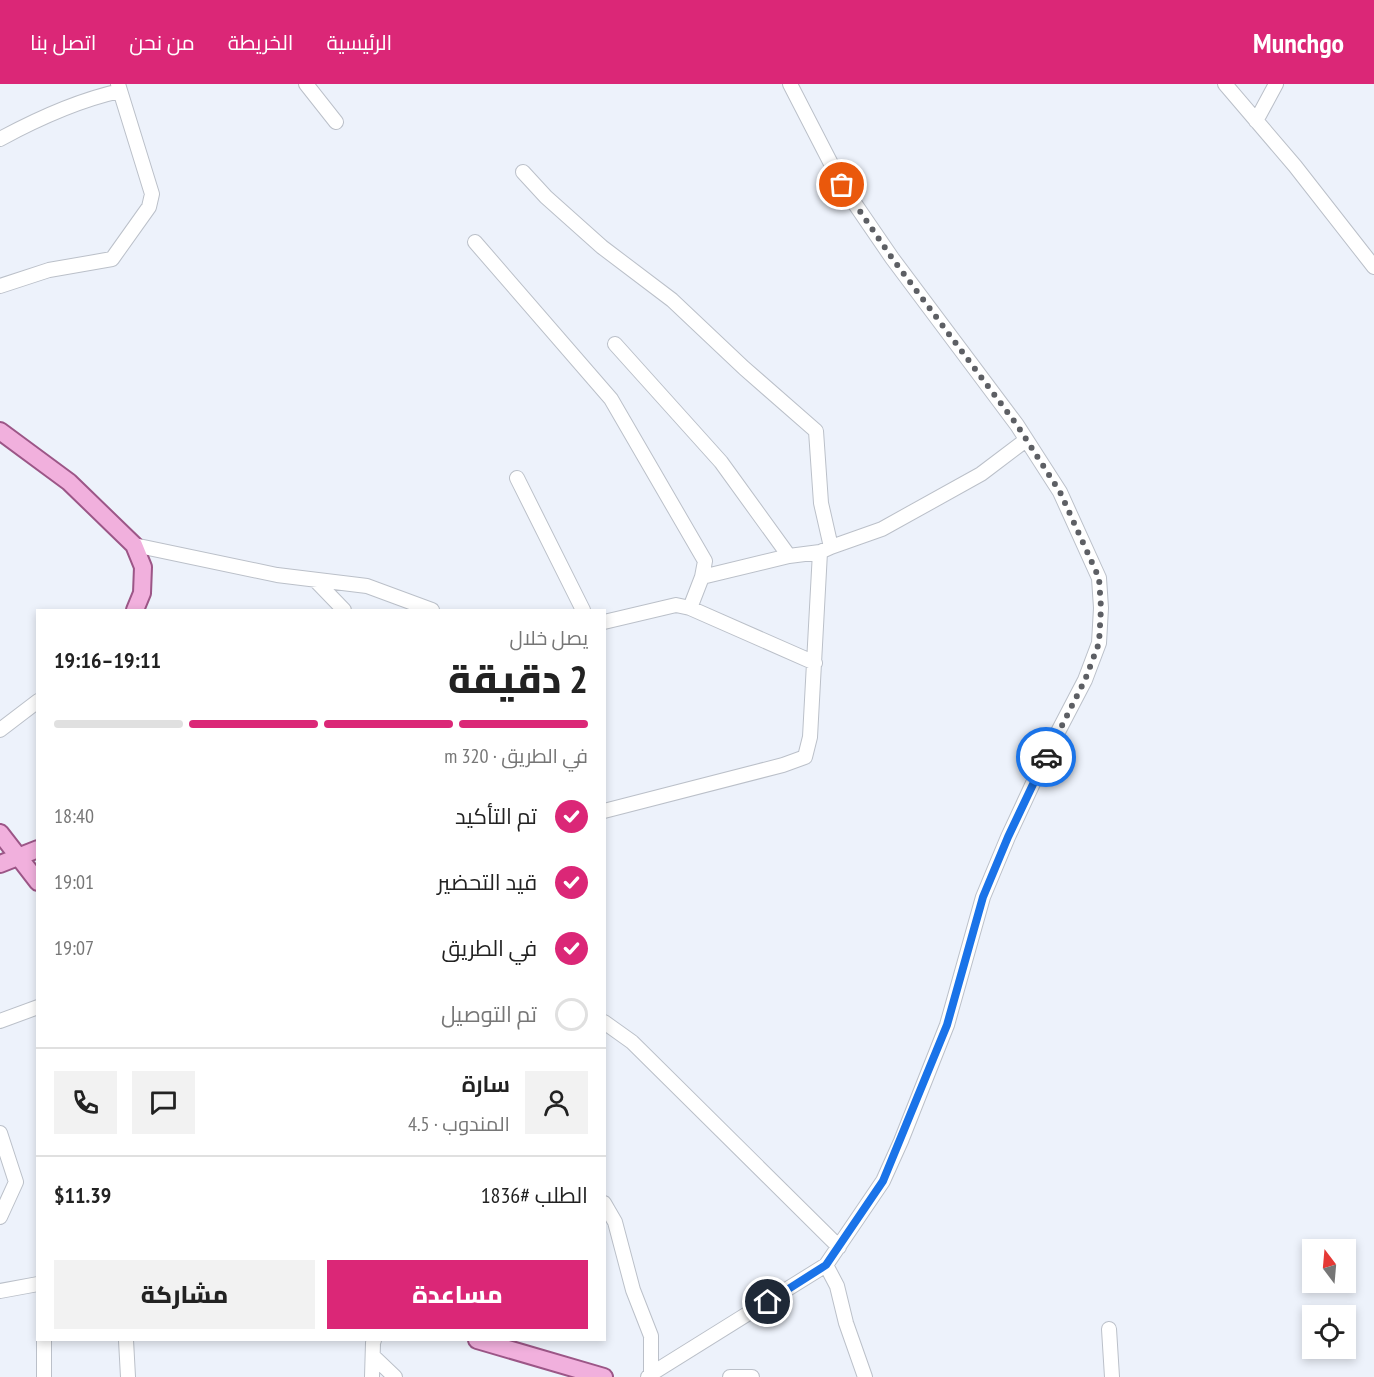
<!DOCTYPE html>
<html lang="ar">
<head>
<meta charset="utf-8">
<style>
  :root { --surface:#fff; --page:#f2f2f2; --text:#222; --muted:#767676; --line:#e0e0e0; --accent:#db2777 }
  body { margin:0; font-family:"PT Sans Narrow",Cairo,sans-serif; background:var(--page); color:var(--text); direction:rtl; height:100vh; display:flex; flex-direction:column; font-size:22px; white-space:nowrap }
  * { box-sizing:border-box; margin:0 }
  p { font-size:20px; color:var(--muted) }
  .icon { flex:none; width:33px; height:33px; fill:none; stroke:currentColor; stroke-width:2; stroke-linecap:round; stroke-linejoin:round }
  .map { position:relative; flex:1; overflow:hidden; direction:ltr }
  .drawer { position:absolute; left:36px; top:525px; width:570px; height:732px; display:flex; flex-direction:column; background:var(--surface); border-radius:0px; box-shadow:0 3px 9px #0003; direction:rtl }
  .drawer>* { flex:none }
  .needle { width:39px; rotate:344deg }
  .tools { position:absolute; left:1302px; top:1155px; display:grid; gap:12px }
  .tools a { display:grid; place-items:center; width:54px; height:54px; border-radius:0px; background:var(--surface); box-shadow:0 3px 9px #0003; font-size:30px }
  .pin { position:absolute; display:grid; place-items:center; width:51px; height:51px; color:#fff; margin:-26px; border:3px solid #fff; border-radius:50%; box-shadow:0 2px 6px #0007 }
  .courier { position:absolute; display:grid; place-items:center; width:60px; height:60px; margin:-30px; border:4px solid #1a73e8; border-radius:50%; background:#fff; color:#222; box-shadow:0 2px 8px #0007 }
  .summary em { font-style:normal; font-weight:800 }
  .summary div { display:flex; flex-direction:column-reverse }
  .summary { display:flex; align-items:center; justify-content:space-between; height:102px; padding:0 18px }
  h1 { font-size:39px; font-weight:800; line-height:45px }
  .bar { display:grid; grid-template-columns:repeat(4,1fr); gap:9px 6px; align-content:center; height:72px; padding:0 18px }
  .bar i { height:8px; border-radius:4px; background:var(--line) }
  .bar .current { background:var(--accent) }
  .bar p { grid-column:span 4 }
  .line { display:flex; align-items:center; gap:15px; padding:0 18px; border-top:2px solid var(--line) }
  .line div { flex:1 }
  .round { display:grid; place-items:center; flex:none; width:63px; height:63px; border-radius:0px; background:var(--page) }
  ol { padding:0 18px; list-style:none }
  li { display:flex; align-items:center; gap:18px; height:66px }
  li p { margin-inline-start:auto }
  li .icon { padding:6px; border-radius:50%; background:var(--accent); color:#fff; stroke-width:4 }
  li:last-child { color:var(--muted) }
  li i { width:33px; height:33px; border:3px solid var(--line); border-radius:50% }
  .action { display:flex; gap:12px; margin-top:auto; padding:12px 18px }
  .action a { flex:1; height:69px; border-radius:0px; background:var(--accent); color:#fff; font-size:24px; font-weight:800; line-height:69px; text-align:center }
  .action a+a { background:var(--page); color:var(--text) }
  header { display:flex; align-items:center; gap:36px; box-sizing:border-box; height:84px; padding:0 30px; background:var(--accent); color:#fff }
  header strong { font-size:28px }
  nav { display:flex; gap:33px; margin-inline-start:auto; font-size:21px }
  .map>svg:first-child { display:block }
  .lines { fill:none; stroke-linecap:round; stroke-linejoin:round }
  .minor-casing { stroke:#bbc0c9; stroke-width:16 }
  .major-casing { stroke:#9c5687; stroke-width:20 }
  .minor { stroke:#fff; stroke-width:14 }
  .major { stroke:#f1b0dd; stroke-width:16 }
  .done { stroke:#5d5f64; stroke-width:6; stroke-dasharray:0 10.8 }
  .route { stroke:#1a73e8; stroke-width:8 }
</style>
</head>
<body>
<header>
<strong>Munchgo</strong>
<nav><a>الرئيسية</a><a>الخريطة</a><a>من نحن</a><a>اتصل بنا</a></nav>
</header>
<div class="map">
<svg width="1374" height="1293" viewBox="0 0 1374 1293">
  <rect width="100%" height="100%" fill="#edf2fb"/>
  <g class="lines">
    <defs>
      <path id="minor" d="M306,0L336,38
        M790,0L842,101L892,174L1017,341L1060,408L1099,494L1101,524L1099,559L1085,596L1048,667L1008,753L983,813L947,941L901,1057L883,1097L826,1181L837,1202L846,1239L865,1293
        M1225,0L1295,82L1374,183
        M1256,37L1276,0
        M0,55C37,35 79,16 120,7
        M523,88L546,113L602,163L672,216L744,284L816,347L821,419L831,463L820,468L789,472
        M475,158L611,315L705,477L702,493L690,524
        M0,202L49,186L112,175L149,123L152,110L118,0
        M615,260L721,378L789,472L702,493
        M517,394L583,526
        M134,461L277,491L367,502L432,526
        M831,463L882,445L981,390L1026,356
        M316,497L344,526
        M604,538L676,521L690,524L815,579
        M0,646L38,617
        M604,727L783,681L805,673L810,653L820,468
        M0,937L38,923
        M604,938L632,958L839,1163
        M0,1049L16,1098L0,1133
        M604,1119L615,1138L633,1206L651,1252V1290L648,1293
        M0,1207L38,1200
        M1109,1245L1112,1293
        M44,1256V1293
        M126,1256L128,1293
        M373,1272L395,1293
        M651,1290L826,1181
        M372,1293L373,1259L374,1256
        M730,1293H752"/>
      <path id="major" d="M0,347L69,398L134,461L143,483L142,509L135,526
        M0,749L38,798
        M0,780L38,765
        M477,1256L604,1293"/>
    </defs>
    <use href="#minor" class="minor-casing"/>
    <use href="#major" class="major-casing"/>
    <use href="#minor" class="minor"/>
    <use href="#major" class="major"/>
  </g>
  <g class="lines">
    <path class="done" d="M842,101L892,174L1017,341L1060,408L1099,494L1101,524L1099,559L1085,596L1046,673"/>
    <path class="route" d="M768,1218L826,1181L883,1097L947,941L983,813L1008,753L1046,673"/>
  </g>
</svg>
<div class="tools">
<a><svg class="needle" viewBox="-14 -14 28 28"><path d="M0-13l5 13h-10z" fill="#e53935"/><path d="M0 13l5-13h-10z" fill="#767676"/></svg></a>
<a><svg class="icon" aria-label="locate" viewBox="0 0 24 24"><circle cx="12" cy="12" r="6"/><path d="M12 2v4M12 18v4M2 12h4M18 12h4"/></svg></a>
</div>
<div class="pin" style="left:842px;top:101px;background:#ea580c"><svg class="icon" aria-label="bag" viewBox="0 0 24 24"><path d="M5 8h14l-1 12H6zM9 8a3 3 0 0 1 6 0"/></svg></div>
<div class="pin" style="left:768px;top:1218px;background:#1f2937"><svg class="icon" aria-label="home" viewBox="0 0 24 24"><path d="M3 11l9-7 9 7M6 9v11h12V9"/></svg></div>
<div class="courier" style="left:1046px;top:673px"><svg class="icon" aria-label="car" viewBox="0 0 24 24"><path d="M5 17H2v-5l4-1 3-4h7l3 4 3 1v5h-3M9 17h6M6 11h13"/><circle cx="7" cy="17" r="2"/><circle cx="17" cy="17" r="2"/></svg></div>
<section class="drawer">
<div class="summary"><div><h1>2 دقيقة</h1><p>يصل خلال</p></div><em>19:11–19:16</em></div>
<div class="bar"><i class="current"></i><i class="current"></i><i class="current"></i><i></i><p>في الطريق · 320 m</p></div>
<ol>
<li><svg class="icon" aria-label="check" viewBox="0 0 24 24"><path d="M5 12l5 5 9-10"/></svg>تم التأكيد<p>18:40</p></li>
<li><svg class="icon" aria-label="check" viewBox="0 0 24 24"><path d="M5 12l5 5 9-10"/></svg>قيد التحضير<p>19:01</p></li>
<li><svg class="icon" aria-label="check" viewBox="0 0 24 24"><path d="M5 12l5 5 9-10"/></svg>في الطريق<p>19:07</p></li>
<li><i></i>تم التوصيل</li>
</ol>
<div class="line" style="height:108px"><a class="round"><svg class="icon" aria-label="person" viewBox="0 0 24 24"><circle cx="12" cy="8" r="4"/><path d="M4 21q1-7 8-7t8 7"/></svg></a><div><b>سارة</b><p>المندوب · 4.5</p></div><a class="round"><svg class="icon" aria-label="chat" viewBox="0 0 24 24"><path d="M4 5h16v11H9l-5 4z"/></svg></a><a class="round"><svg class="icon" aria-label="phone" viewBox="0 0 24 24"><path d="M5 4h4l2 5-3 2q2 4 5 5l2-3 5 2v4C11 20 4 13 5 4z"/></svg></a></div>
<div class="line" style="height:78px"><div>الطلب #1836</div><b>$11.39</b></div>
<div class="action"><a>مساعدة</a><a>مشاركة</a></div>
</section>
</div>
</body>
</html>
